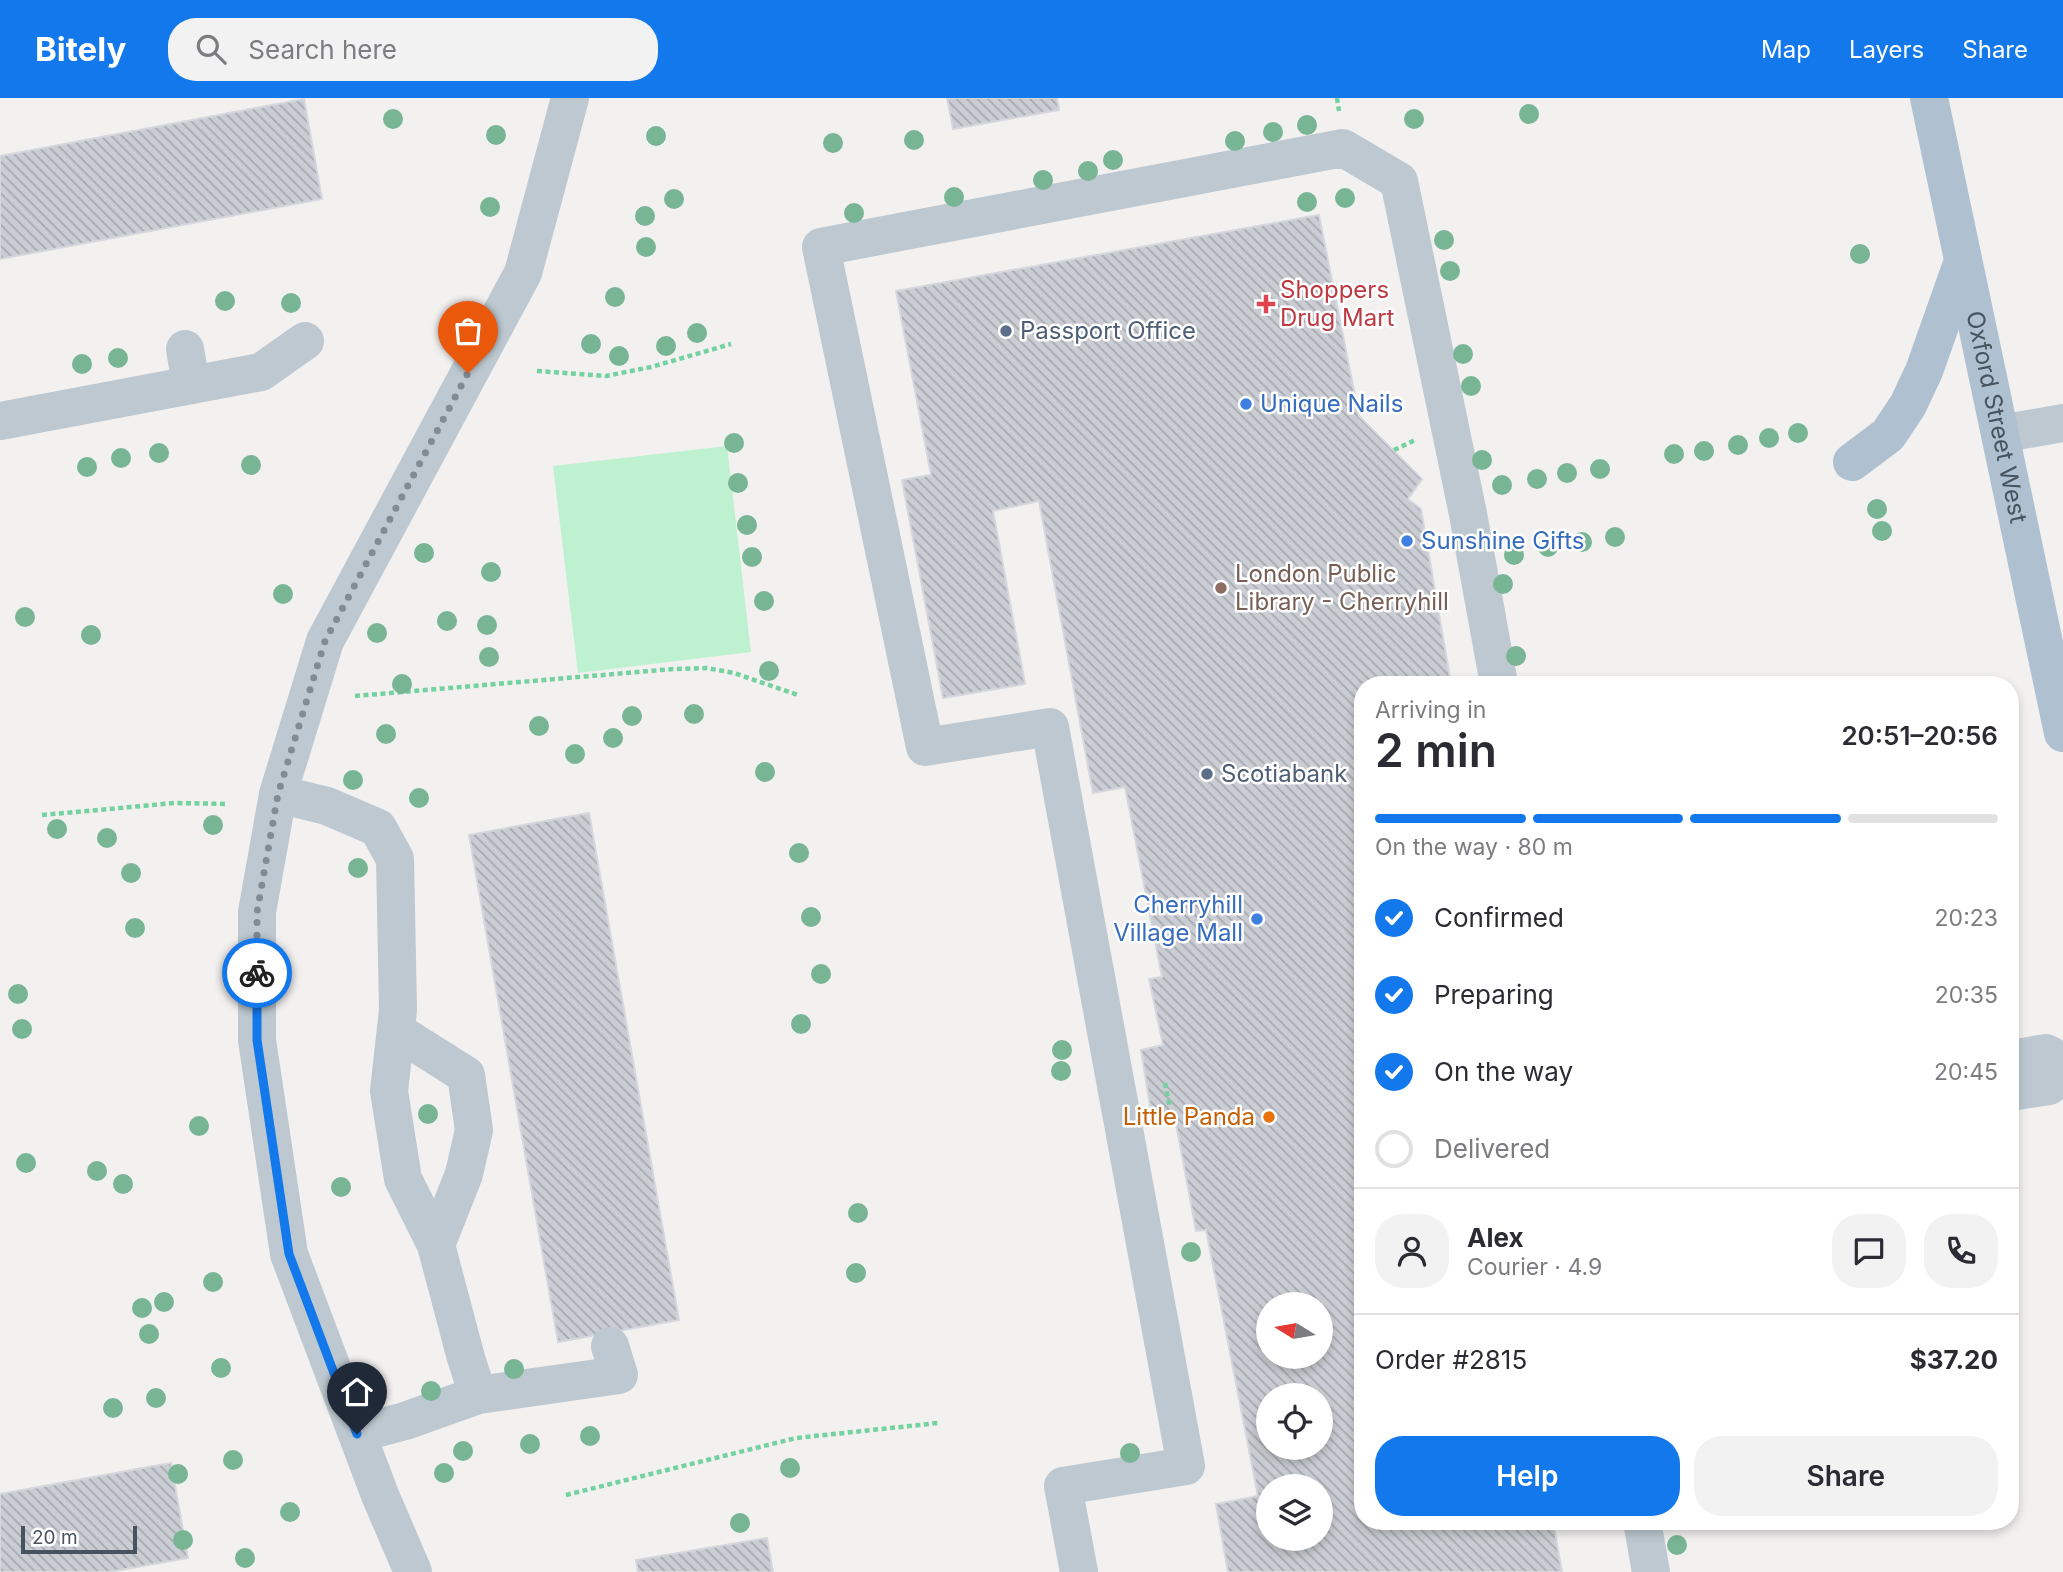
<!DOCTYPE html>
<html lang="en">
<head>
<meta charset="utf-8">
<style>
  :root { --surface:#fff; --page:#f2f2f3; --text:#2b2b33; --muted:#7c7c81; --line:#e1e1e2; --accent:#1278ec }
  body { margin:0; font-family:Inter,sans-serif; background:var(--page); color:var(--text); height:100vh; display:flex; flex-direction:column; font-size:26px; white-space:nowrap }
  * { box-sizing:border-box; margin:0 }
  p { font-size:23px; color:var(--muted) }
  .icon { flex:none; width:38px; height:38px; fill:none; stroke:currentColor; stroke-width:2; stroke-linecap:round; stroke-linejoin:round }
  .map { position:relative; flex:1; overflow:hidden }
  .panel { position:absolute; left:1354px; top:578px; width:665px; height:854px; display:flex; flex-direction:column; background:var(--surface); border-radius:28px; box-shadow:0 4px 10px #0003 }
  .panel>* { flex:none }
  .needle { width:46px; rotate:281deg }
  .fabs { position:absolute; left:1256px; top:1194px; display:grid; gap:14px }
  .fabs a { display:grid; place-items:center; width:77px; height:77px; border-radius:50%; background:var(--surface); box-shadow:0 4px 10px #0003; font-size:35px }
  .scale { position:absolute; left:21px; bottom:18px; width:116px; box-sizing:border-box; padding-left:7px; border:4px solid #47545f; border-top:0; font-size:19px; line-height:24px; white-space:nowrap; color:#47545f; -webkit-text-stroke:5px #fff; paint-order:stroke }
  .pin { position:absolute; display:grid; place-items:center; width:60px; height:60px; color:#fff; margin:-72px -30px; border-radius:50% 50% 50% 0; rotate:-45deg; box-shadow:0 0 7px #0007 }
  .pin .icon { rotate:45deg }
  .courier { position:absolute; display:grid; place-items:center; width:70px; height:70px; margin:-35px; border:5px solid #1278ec; border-radius:50%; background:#fff; color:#222; box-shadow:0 2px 9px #0007 }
  .head em { font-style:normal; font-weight:600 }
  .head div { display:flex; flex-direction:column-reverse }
  .head { display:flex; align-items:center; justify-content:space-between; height:119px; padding:0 21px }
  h1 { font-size:46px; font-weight:600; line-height:52px }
  .bar { display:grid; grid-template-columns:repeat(4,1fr); gap:10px 7px; align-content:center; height:84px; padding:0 21px }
  .bar i { height:9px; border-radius:5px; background:var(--line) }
  .bar .current { background:var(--accent) }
  .bar p { grid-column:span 4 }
  .line { display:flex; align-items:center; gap:18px; padding:0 21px; border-top:2px solid var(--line) }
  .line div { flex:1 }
  .round { display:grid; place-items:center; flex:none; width:74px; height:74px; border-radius:28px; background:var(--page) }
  ol { padding:0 21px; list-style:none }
  li { display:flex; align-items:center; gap:21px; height:77px }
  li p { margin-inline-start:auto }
  li .icon { padding:7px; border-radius:50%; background:var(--accent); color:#fff; stroke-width:4 }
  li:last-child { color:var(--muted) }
  li i { width:38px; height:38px; border:4px solid var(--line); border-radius:50% }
  .cta { display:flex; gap:14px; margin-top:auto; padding:14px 21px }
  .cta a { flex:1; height:80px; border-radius:28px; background:var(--accent); color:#fff; font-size:28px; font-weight:600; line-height:80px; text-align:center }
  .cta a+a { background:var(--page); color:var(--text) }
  header { display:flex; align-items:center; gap:42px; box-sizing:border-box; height:98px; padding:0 35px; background:var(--accent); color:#fff }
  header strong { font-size:33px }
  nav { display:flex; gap:38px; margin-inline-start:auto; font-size:24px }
  .search { width:490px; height:63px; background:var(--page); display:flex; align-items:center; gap:18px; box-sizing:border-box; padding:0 24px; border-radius:28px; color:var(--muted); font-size:26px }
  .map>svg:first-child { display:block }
  .park { fill:#bef1d0 }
  .building { fill:url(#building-back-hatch); stroke:#d4d7dc; stroke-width:2; fill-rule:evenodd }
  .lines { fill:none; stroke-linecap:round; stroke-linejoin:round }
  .path { stroke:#74d1a0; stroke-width:4.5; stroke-dasharray:5 3.5; stroke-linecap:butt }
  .minor { stroke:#bdc8d0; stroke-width:38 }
  .major { stroke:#afc1d0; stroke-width:38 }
  .tree { fill:#78b594 }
  .done { stroke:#838b92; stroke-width:7; stroke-dasharray:0 12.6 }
  .route { stroke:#1278ec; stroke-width:9 }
  .health-dot { fill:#e0444e; stroke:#fff; stroke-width:2.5 }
  .service-dot { fill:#5c6f8a; stroke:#fff; stroke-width:2.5 }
  .shop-dot { fill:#3f7fe0; stroke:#fff; stroke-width:2.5 }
  .education-dot { fill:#8d6e63; stroke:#fff; stroke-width:2.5 }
  .food-dot { fill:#e8710a; stroke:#fff; stroke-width:2.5 }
  .labels { text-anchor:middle; stroke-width:5; stroke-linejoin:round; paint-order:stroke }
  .health-label { font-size:24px; fill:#be3a42; stroke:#fff; text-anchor:start }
  .service-label { font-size:24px; fill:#4e5e75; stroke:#fff; text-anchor:start }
  .shop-label { font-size:24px; fill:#366cbe; stroke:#fff; text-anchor:start }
  .street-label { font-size:24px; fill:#47545f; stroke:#fff }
  .education-label { font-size:24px; fill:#785e54; stroke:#fff; text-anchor:start }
  .food-label { font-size:24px; fill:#c56008; stroke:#fff; text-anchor:end }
</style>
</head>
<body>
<header>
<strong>Bitely</strong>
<div class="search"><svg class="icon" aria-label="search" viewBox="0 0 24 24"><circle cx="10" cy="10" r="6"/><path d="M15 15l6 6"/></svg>Search here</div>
<nav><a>Map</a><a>Layers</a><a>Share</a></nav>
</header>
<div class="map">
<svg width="2063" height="1474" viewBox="0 0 2063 1474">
  <defs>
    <pattern id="building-back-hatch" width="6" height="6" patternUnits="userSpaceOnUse" patternTransform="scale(1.75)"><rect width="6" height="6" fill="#cacdd3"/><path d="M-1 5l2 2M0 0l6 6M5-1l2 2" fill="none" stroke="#a6a9ae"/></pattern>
  </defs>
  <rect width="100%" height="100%" fill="#f3f0f0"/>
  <path class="park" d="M727,348L751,554L578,575L553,368Z"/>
  <path class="building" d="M947,0H1057L1059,12L953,31Z
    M304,1L322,101L0,161V58Z
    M1319,117L1359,318L1422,381L1408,401L1421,411L1451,586H1363V1423H1553L1562,1474H1228L1216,1406L1258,1398L1206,1132L1196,1133L1174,1015L1152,1020L1141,952L1163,947L1149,881L1162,879L1125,689L1093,695L1039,403L993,413L1025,586L943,600L902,382L931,377L896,193ZM1269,1206H1321V1258H1269ZM1269,1297H1321V1349H1269ZM1269,1388H1321V1440H1269Z
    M589,715L679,1222L558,1244L469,737Z
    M171,1365L188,1460L109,1474H0V1396Z
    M767,1440L773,1474H638L636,1462Z"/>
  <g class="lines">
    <path class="path" d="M1337,0L1339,13
      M537,273L606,278L651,269L731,246
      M1394,352L1415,342
      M355,598L673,571L707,570L734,575L798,597
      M42,717L175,705L228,706
      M1165,985L1170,1010
      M566,1397L796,1340L938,1325"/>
    <path class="minor" d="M185,251L191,287
      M0,323L261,274L305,243
      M2000,336L2063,325
      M278,696L327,708L378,730L395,761L398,912L389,993L403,1081L436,1147L466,1260L478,1297L405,1323L357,1336
      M396,933L466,977L474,1032L464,1076L436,1147
      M2011,961L2046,955L2063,964
      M2011,994L2049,988L2063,973
      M478,1297L619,1277L610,1248
      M1642,1423L1651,1474
      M413,1474L380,1397L289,1156L257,942V814L278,696L325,543L523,175L570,0
      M1079,1474L1063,1388L1186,1368L1050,629L925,649L821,149L1343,50L1399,83L1468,416L1499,586"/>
    <g class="major">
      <path id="s1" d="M1929,0L2063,635"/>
      <path d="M1852,364L1888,337L1908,307L1924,273L1963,163"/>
    </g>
  </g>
  <g class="tree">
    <circle cx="1529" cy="16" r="10"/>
    <circle cx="393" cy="21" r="10"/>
    <circle cx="1414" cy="21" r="10"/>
    <circle cx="1307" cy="27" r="10"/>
    <circle cx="1273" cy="34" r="10"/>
    <circle cx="496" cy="37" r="10"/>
    <circle cx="656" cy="38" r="10"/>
    <circle cx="914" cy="42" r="10"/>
    <circle cx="1235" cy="43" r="10"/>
    <circle cx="833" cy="45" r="10"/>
    <circle cx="1113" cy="62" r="10"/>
    <circle cx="1088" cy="73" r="10"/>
    <circle cx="1043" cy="82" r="10"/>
    <circle cx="954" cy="99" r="10"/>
    <circle cx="1345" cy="100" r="10"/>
    <circle cx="674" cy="101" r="10"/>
    <circle cx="1307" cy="104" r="10"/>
    <circle cx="490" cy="109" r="10"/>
    <circle cx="854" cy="115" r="10"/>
    <circle cx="645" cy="118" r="10"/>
    <circle cx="1444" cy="142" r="10"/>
    <circle cx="646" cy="149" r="10"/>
    <circle cx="1860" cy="156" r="10"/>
    <circle cx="1450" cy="173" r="10"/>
    <circle cx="615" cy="199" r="10"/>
    <circle cx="225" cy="203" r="10"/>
    <circle cx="291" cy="205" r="10"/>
    <circle cx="697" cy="235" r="10"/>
    <circle cx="591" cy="246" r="10"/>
    <circle cx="666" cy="248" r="10"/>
    <circle cx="1463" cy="256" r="10"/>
    <circle cx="619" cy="258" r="10"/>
    <circle cx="118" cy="260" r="10"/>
    <circle cx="82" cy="266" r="10"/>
    <circle cx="1471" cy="288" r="10"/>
    <circle cx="1798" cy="335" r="10"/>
    <circle cx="1769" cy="340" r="10"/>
    <circle cx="734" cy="345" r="10"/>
    <circle cx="1738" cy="347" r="10"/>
    <circle cx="1704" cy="353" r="10"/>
    <circle cx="159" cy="355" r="10"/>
    <circle cx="1674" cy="356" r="10"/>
    <circle cx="121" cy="360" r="10"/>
    <circle cx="1482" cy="362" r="10"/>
    <circle cx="251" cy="367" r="10"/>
    <circle cx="87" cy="369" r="10"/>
    <circle cx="1600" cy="371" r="10"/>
    <circle cx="1567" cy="375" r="10"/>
    <circle cx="1537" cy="381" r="10"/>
    <circle cx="738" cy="385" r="10"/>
    <circle cx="1502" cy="387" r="10"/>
    <circle cx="1877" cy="411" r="10"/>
    <circle cx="747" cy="427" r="10"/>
    <circle cx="1882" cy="433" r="10"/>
    <circle cx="1615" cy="439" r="10"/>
    <circle cx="1582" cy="444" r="10"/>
    <circle cx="1548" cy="449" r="10"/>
    <circle cx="424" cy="455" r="10"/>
    <circle cx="1514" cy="457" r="10"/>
    <circle cx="752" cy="459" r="10"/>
    <circle cx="491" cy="474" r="10"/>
    <circle cx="1503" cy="486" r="10"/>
    <circle cx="283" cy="496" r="10"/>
    <circle cx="764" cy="503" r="10"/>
    <circle cx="25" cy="519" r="10"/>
    <circle cx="447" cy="523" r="10"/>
    <circle cx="487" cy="527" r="10"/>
    <circle cx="377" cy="535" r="10"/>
    <circle cx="91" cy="537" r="10"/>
    <circle cx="1516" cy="558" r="10"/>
    <circle cx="489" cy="559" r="10"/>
    <circle cx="769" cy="573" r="10"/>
    <circle cx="402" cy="586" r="10"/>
    <circle cx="694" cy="616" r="10"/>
    <circle cx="632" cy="618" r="10"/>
    <circle cx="539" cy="628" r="10"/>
    <circle cx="386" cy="636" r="10"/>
    <circle cx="613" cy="640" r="10"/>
    <circle cx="575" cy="656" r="10"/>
    <circle cx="765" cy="674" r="10"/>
    <circle cx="353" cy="682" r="10"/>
    <circle cx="419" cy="700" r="10"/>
    <circle cx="213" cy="727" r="10"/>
    <circle cx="57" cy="731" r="10"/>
    <circle cx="107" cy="740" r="10"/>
    <circle cx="799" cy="755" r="10"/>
    <circle cx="358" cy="770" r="10"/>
    <circle cx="131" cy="775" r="10"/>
    <circle cx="811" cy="819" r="10"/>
    <circle cx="135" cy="830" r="10"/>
    <circle cx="821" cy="876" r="10"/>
    <circle cx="18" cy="896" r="10"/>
    <circle cx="801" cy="926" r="10"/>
    <circle cx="22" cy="931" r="10"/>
    <circle cx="1062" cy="952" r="10"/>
    <circle cx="1061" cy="973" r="10"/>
    <circle cx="428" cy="1016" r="10"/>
    <circle cx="199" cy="1028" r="10"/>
    <circle cx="26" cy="1065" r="10"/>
    <circle cx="97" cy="1073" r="10"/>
    <circle cx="123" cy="1086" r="10"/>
    <circle cx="341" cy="1089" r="10"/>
    <circle cx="858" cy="1115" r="10"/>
    <circle cx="1191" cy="1154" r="10"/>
    <circle cx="856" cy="1175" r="10"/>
    <circle cx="213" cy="1184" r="10"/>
    <circle cx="164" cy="1204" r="10"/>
    <circle cx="142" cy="1210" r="10"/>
    <circle cx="149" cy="1236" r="10"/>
    <circle cx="221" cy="1270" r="10"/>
    <circle cx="514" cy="1271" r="10"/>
    <circle cx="431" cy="1293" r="10"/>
    <circle cx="156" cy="1300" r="10"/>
    <circle cx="113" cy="1310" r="10"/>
    <circle cx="590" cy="1338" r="10"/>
    <circle cx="530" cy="1346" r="10"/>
    <circle cx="463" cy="1353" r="10"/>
    <circle cx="1130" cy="1355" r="10"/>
    <circle cx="233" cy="1362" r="10"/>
    <circle cx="790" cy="1370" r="10"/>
    <circle cx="444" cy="1375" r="10"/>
    <circle cx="178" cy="1376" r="10"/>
    <circle cx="290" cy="1414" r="10"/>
    <circle cx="740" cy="1425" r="10"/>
    <circle cx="183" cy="1442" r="10"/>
    <circle cx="1677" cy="1447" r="10"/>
    <circle cx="245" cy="1460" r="10"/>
  </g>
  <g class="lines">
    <path class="done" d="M257,875V814L278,696L325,543L468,275"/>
    <path class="route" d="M257,875V942L289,1156L357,1336"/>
  </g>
  <path class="health-dot" d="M1262.5 195.5h7v7h7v7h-7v7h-7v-7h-7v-7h7z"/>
  <g class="service-dot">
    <circle cx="1006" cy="233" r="7"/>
    <circle cx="1207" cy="676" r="7"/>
  </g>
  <g class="shop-dot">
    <circle cx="1246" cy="306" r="7"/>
    <circle cx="1407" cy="443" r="7"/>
    <circle cx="1257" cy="821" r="7"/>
  </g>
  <circle class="education-dot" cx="1221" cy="490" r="7"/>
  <circle class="food-dot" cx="1269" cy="1019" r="7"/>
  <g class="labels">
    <g class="health-label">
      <text x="1280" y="200">Shoppers<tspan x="1280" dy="28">Drug Mart</tspan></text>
    </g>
    <g class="service-label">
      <text x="1020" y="241">Passport Office</text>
      <text x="1221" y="684">Scotiabank</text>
    </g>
    <g class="shop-label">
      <text x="1260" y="314">Unique Nails</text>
      <text x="1421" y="451">Sunshine Gifts</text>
      <text x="1243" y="815" text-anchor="end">Cherryhill<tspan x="1243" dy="28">Village Mall</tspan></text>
    </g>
    <g class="street-label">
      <text dy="8" stroke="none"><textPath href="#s1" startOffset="326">Oxford Street West</textPath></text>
    </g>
    <g class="education-label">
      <text x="1235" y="484">London Public<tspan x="1235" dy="28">Library - Cherryhill</tspan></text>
    </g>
    <g class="food-label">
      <text x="1255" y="1027">Little Panda</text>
    </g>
  </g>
</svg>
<div class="fabs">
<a><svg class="needle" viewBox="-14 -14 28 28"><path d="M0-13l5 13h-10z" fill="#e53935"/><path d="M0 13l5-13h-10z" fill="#7c7c81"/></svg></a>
<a><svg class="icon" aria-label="locate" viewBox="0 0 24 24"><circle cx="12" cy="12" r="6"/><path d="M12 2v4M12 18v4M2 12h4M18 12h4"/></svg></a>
<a><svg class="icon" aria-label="layers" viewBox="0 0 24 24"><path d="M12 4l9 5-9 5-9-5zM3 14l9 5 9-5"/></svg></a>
</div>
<div class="scale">20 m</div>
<div class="pin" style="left:468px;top:275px;background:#ea580c"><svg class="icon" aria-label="bag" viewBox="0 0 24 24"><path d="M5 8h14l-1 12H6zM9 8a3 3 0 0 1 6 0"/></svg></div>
<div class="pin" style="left:357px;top:1336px;background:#1f2937"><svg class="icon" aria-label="home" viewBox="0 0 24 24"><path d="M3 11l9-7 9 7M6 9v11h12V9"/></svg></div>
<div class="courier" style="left:257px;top:875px"><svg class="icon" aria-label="bike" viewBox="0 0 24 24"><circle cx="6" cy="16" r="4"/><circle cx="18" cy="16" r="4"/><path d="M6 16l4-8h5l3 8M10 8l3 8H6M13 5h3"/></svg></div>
<section class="panel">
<div class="head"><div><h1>2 min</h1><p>Arriving in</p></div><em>20:51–20:56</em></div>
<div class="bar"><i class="current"></i><i class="current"></i><i class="current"></i><i></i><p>On the way · 80 m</p></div>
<ol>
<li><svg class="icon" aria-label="check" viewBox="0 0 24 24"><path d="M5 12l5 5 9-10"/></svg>Confirmed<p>20:23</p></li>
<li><svg class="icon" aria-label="check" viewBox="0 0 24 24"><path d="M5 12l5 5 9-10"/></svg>Preparing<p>20:35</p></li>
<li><svg class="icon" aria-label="check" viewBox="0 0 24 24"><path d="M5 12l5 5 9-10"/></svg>On the way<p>20:45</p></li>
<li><i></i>Delivered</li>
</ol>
<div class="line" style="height:126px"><a class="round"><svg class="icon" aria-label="person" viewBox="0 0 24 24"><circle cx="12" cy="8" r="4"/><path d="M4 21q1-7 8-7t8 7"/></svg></a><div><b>Alex</b><p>Courier · 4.9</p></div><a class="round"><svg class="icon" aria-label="chat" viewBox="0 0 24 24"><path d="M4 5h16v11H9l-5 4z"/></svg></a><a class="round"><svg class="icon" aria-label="phone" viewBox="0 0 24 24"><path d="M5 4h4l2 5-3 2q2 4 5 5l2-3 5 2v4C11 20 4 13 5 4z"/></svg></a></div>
<div class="line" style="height:91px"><div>Order #2815</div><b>$37.20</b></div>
<div class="cta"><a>Help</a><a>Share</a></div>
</section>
</div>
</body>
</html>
